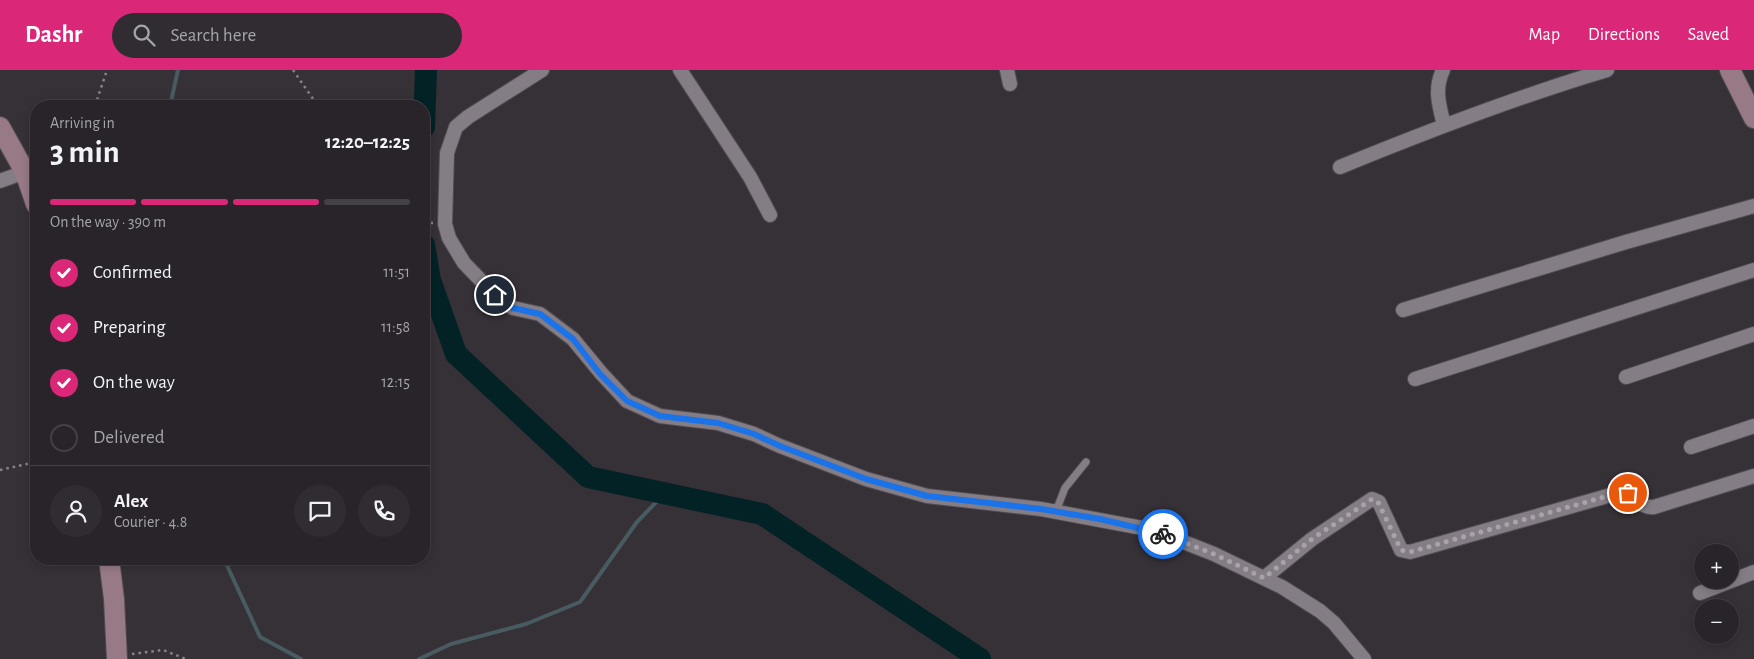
<!DOCTYPE html>
<html lang="en">
<head>
<meta charset="utf-8">
<style>
  :root { --surface:#282429; --page:#302c31; --text:#f1f3f6; --muted:#a5a4a8; --line:#444146; --accent:#db2777 }
  body { margin:0; font-family:"Alegreya Sans",sans-serif; background:var(--page); color:var(--text); height:100vh; display:flex; flex-direction:column; font-size:19px; white-space:nowrap }
  * { box-sizing:border-box; margin:0 }
  p { font-size:16px; color:var(--muted) }
  .icon { flex:none; width:28px; height:28px; fill:none; stroke:currentColor; stroke-width:2; stroke-linecap:round; stroke-linejoin:round }
  .map { position:relative; flex:1; overflow:hidden }
  .sheet { position:absolute; left:30px; top:30px; width:400px; height:465px; display:flex; flex-direction:column; background:var(--surface); border-radius:20px; box-shadow:0 2px 8px #0003,0 0 0 1px var(--line) }
  .sheet>* { flex:none }
  .tools { position:absolute; left:1694px; top:474px; display:grid; gap:10px }
  .tools a { display:grid; place-items:center; width:45px; height:45px; border-radius:50%; background:var(--surface); box-shadow:0 2px 8px #0003,0 0 0 1px var(--line); font-size:25px }
  .pin { position:absolute; display:grid; place-items:center; width:42px; height:42px; color:#fff; margin:-21px; border:2px solid #fff; border-radius:50%; box-shadow:0 1px 5px #0007 }
  .courier { position:absolute; display:grid; place-items:center; width:50px; height:50px; margin:-25px; border:4px solid #1a73e8; border-radius:50%; background:#fff; color:#222; box-shadow:0 1px 6px #0007 }
  .summary em { font-style:normal; font-weight:600 }
  .summary div { display:flex; flex-direction:column-reverse }
  .summary { display:flex; align-items:center; justify-content:space-between; height:85px; padding:0 20px }
  h1 { font-size:32px; font-weight:600; line-height:38px }
  .bar { display:grid; grid-template-columns:repeat(4,1fr); gap:8px 5px; align-content:center; height:60px; padding:0 20px }
  .bar i { height:6px; border-radius:4px; background:var(--line) }
  .bar .current { background:var(--accent) }
  .bar p { grid-column:span 4 }
  .line { display:flex; align-items:center; gap:12px; padding:0 20px; border-top:1px solid var(--line) }
  .line div { flex:1 }
  .round { display:grid; place-items:center; flex:none; width:52px; height:52px; border-radius:26px; background:var(--page) }
  ol { padding:0 20px; list-style:none }
  li { display:flex; align-items:center; gap:15px; height:55px }
  li p { margin-inline-start:auto }
  li .icon { padding:5px; border-radius:50%; background:var(--accent); color:#fff; stroke-width:4 }
  li:last-child { color:var(--muted) }
  li i { width:28px; height:28px; border:2px solid var(--line); border-radius:50% }
  header { display:flex; align-items:center; gap:30px; box-sizing:border-box; height:70px; padding:0 25px; background:var(--accent); color:#fff }
  header strong { font-size:24px }
  nav { display:flex; gap:28px; margin-inline-start:auto; font-size:18px }
  .search { width:350px; height:45px; background:var(--page); display:flex; align-items:center; gap:12px; box-sizing:border-box; padding:0 18px; border-radius:28px; color:var(--muted); font-size:19px }
  .map>svg:first-child { display:block }
  .lines { fill:none; stroke-linecap:round; stroke-linejoin:round }
  .stream { stroke:#475b60; stroke-width:4 }
  .river { stroke:#032226; stroke-width:22 }
  .lane-casing { stroke:#514c53; stroke-width:9 }
  .street-casing { stroke:#514c53; stroke-width:16 }
  .secondary-casing { stroke:#514c53; stroke-width:22 }
  .path { stroke:#89848a; stroke-width:2.5; stroke-dasharray:2.5 4; stroke-linecap:butt }
  .lane { stroke:#847d85; stroke-width:7 }
  .street { stroke:#847d85; stroke-width:14 }
  .secondary { stroke:#977a86; stroke-width:20 }
  .done { stroke:#a8a3a9; stroke-width:5; stroke-dasharray:0 9 }
  .route { stroke:#1a73e8; stroke-width:6 }
</style>
</head>
<body>
<header>
<strong>Dashr</strong>
<div class="search"><svg class="icon" aria-label="search" viewBox="0 0 24 24"><circle cx="10" cy="10" r="6"/><path d="M15 15l6 6"/></svg>Search here</div>
<nav><a>Map</a><a>Directions</a><a>Saved</a></nav>
</header>
<div class="map">
<svg width="1754" height="589" viewBox="0 0 1754 589">
  <rect width="100%" height="100%" fill="#363037"/>
  <g class="lines">
    <path class="stream" d="M170,36L178,0
      M224,489L260,567L301,589
      M419,589L451,574L526,554L580,532L637,452L665,423"/>
    <path class="river" d="M424,57L426,0
      M424,175L430,210L456,284L588,407L762,444L980,589"/>
    <defs>
      <path id="lane" d="M1056,441L1065,418L1086,392"/>
      <path id="street" d="M542,0L468,47L456,57L447,83L445,154L449,168L464,193L495,225L513,238L540,244L573,269L601,303L627,331L660,346L718,353L754,364L780,376L866,409L927,426L1041,439L1153,460L1214,484L1282,517L1320,541L1334,553L1364,589
        M680,0L750,107L770,145
        M1007,0L1010,14
        M1443,0C1434,19 1439,35 1444,55
        M1340,97C1428,61 1516,27 1607,0
        M0,111L25,102
        M1403,240L1626,172L1754,136
        M1626,307L1754,264
        M1415,309L1754,200
        M1691,377L1754,356
        M1264,508L1312,469L1372,429L1379,432L1401,480L1410,482L1618,423C1633,421 1639,439 1654,437L1754,406
        M1700,523L1754,502"/>
      <path id="secondary" d="M1730,0L1754,48
        M0,57L25,102L36,134
        M109,489L114,529L117,589"/>
    </defs>
    <use href="#lane" class="lane-casing"/>
    <use href="#street" class="street-casing"/>
    <use href="#secondary" class="secondary-casing"/>
    <path class="path" d="M293,0L318,36
      M95,36L107,0
      M424,153H434
      M0,400L36,392
      M132,584L163,580L186,589"/>
    <use href="#lane" class="lane"/>
    <use href="#street" class="street"/>
    <use href="#secondary" class="secondary"/>
  </g>
  <g class="lines">
    <path class="done" d="M1163,464L1214,484L1264,508L1312,469L1372,429L1378,432L1401,480L1410,482L1618,423H1628"/>
    <path class="route" d="M495,225L513,238L540,244L573,269L600,304L627,331L660,346L718,353L754,364L780,376L866,409L927,426L1041,439L1100,449L1163,464"/>
  </g>
</svg>
<div class="tools">
<a>+</a>
<a>−</a>
</div>
<div class="pin" style="left:1628px;top:423px;background:#ea580c"><svg class="icon" aria-label="bag" viewBox="0 0 24 24"><path d="M5 8h14l-1 12H6zM9 8a3 3 0 0 1 6 0"/></svg></div>
<div class="pin" style="left:495px;top:225px;background:#1f2937"><svg class="icon" aria-label="home" viewBox="0 0 24 24"><path d="M3 11l9-7 9 7M6 9v11h12V9"/></svg></div>
<div class="courier" style="left:1163px;top:464px"><svg class="icon" aria-label="bike" viewBox="0 0 24 24"><circle cx="6" cy="16" r="4"/><circle cx="18" cy="16" r="4"/><path d="M6 16l4-8h5l3 8M10 8l3 8H6M13 5h3"/></svg></div>
<section class="sheet">
<div class="summary"><div><h1>3 min</h1><p>Arriving in</p></div><em>12:20–12:25</em></div>
<div class="bar"><i class="current"></i><i class="current"></i><i class="current"></i><i></i><p>On the way · 390 m</p></div>
<ol>
<li><svg class="icon" aria-label="check" viewBox="0 0 24 24"><path d="M5 12l5 5 9-10"/></svg>Confirmed<p>11:51</p></li>
<li><svg class="icon" aria-label="check" viewBox="0 0 24 24"><path d="M5 12l5 5 9-10"/></svg>Preparing<p>11:58</p></li>
<li><svg class="icon" aria-label="check" viewBox="0 0 24 24"><path d="M5 12l5 5 9-10"/></svg>On the way<p>12:15</p></li>
<li><i></i>Delivered</li>
</ol>
<div class="line" style="height:90px"><a class="round"><svg class="icon" aria-label="person" viewBox="0 0 24 24"><circle cx="12" cy="8" r="4"/><path d="M4 21q1-7 8-7t8 7"/></svg></a><div><b>Alex</b><p>Courier · 4.8</p></div><a class="round"><svg class="icon" aria-label="chat" viewBox="0 0 24 24"><path d="M4 5h16v11H9l-5 4z"/></svg></a><a class="round"><svg class="icon" aria-label="phone" viewBox="0 0 24 24"><path d="M5 4h4l2 5-3 2q2 4 5 5l2-3 5 2v4C11 20 4 13 5 4z"/></svg></a></div>
</section>
</div>
</body>
</html>
